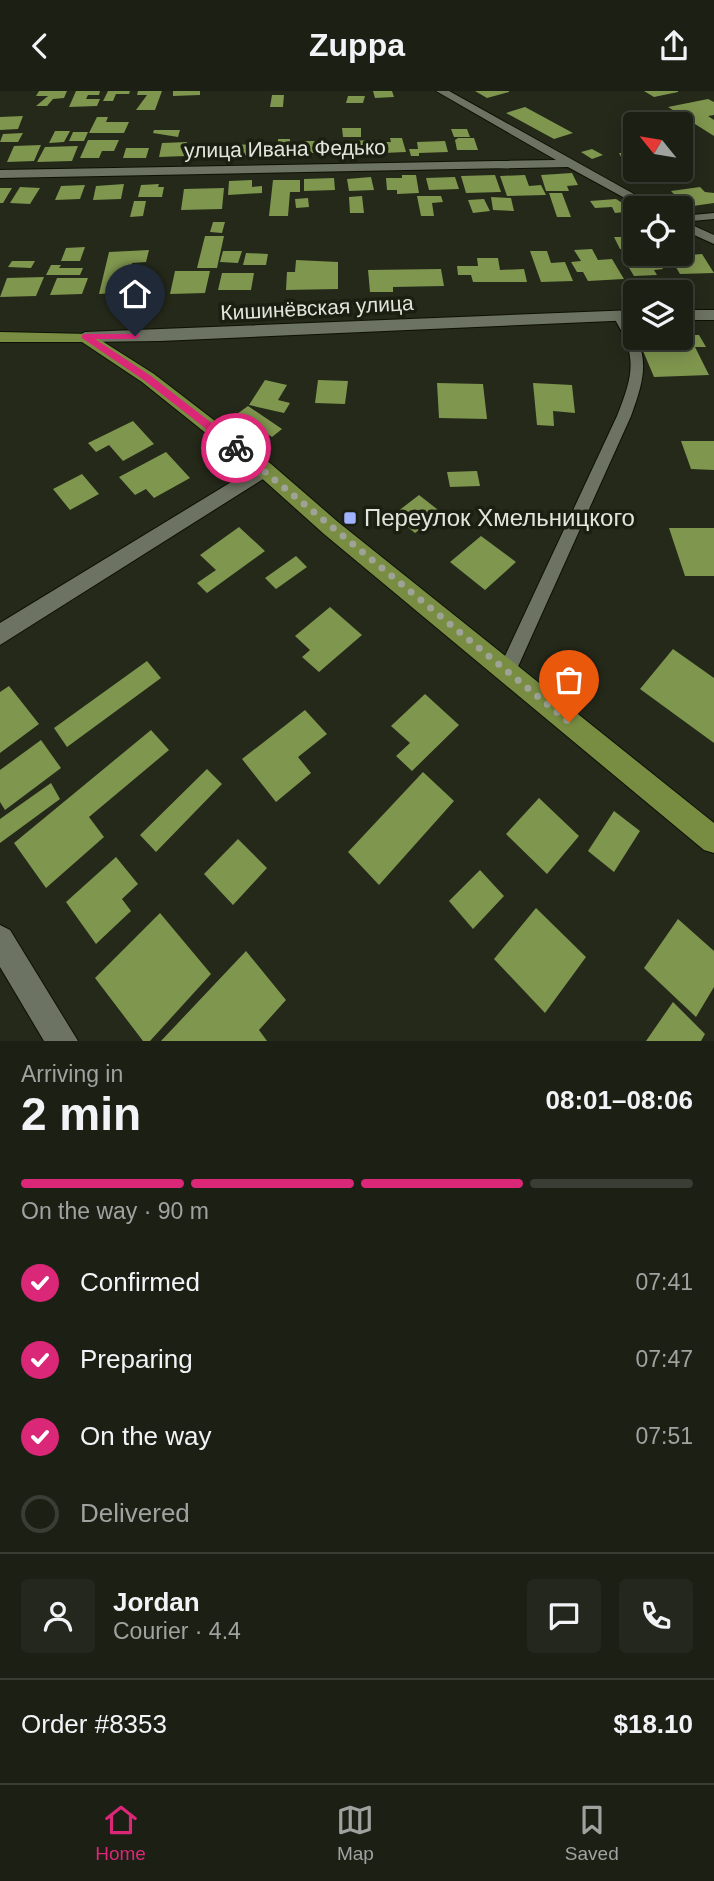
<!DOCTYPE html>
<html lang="en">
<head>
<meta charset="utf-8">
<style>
  :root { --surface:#1b1f14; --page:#24271d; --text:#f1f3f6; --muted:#a0a2a0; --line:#393d34; --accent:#db2777 }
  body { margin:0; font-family:Arial,sans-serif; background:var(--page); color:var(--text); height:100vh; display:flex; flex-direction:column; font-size:26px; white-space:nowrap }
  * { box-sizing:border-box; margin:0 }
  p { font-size:23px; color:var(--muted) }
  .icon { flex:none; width:38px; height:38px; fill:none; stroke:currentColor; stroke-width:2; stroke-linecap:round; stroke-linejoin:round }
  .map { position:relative; height:950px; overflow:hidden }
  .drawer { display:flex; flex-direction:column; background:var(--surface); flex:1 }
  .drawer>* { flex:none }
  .needle { width:46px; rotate:300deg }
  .fabs { position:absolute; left:623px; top:21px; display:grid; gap:14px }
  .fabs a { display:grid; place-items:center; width:70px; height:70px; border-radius:7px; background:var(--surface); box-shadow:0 4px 18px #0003,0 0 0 2px var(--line); font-size:35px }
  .pin { position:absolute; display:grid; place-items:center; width:60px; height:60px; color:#fff; margin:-72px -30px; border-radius:50% 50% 50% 0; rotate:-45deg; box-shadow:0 0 7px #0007 }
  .pin .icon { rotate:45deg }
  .courier { position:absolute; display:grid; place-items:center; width:70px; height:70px; margin:-35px; border:5px solid #db2777; border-radius:50%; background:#fff; color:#222; box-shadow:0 2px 9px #0007 }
  .overview em { font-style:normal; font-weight:700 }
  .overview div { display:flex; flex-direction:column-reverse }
  .overview { display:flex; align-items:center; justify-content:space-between; height:119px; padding:0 21px }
  h1 { font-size:46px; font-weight:700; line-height:52px }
  .bar { display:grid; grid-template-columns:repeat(4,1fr); gap:10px 7px; align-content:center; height:84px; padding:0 21px }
  .bar i { height:9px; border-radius:5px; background:var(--line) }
  .bar .current { background:var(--accent) }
  .bar p { grid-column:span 4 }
  .line { display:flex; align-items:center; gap:18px; padding:0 21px; border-top:2px solid var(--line) }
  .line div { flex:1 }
  .round { display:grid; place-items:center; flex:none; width:74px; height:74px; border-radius:7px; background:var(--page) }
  ol { padding:0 21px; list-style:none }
  li { display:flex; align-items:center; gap:21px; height:77px }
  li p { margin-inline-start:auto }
  li .icon { padding:7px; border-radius:50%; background:var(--accent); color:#fff; stroke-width:4 }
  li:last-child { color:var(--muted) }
  li i { width:38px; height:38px; border:4px solid var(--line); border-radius:50% }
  header { display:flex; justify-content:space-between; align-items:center; height:91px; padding:0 21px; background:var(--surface); font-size:32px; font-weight:700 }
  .tabs { display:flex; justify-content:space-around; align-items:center; height:98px; border-top:2px solid var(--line); background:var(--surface); font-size:19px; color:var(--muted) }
  .tabs a { display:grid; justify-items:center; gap:4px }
  .tabs .current { color:var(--accent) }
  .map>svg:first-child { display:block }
  .building { fill:#7f964e }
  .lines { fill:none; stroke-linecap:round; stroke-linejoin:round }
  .service-casing { stroke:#0d1105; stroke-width:2 }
  .minor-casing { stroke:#0d1105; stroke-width:2 }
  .tertiary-casing { stroke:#0d1105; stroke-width:2 }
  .primary-casing { stroke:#0d1105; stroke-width:2 }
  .service { fill:#6d7362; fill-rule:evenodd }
  .minor { fill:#6d7362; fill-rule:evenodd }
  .tertiary { fill:#6d7362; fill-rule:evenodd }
  .primary { fill:#788d42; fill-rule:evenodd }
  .route { fill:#db2777 }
  .done { stroke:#9fa397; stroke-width:7; stroke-dasharray:0 12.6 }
  .poi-dot { fill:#a1b3fd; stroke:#1a1f11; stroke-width:2.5 }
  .labels { text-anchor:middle; stroke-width:7; stroke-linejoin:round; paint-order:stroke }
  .far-street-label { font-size:21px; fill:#e1e5db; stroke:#1a1f11 }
  .poi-label { font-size:24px; fill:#e1e5db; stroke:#1a1f11; text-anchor:start }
</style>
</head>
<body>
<header><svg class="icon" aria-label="back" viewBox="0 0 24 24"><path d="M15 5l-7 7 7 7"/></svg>Zuppa<svg class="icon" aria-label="share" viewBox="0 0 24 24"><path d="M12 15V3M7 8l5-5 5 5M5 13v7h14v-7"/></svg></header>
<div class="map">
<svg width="714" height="950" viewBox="0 0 714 950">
  <rect width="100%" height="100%" fill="#24291a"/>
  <path class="building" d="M39,0H67L64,7L53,8L47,15H36L48,5H36Z
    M76,0H100L99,4H88L86,8H100L97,15L69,16Z
    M108,0H130L129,3H116L113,10H103Z
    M138,0H162L155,19H136L147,4H137Z
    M173,0H200V4L173,5Z
    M373,0H392L394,6L375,7Z
    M475,0H509V1L487,7Z
    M644,0H678V1L654,6Z
    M272,4H284L283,16H270Z
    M348,5H365L363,12H346Z
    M708,8L714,11V24L708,25L714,29V45L668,16Z
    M525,16L573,42L554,48L506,22Z
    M23,25L18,38L0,39V26Z
    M97,26H108L106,31H129L124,42H89Z
    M342,37H361V46H343Z
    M451,38H467L470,46H454Z
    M154,39H180L178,46L153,42Z
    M55,40H70L64,51L49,52Z
    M73,41H88L84,50H69Z
    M23,42L18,51H0L3,43Z
    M390,47H402L406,61L383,62L380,51H391Z
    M458,47H474L478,59H457L455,49Z
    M278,48H290V63L267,64V53L278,52Z
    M88,49H119L114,60H102L99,67H80Z
    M374,49L375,60L347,61L346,50Z
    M303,50H330V62H302Z
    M445,50L448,61L419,62V65H411L409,58H418L417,51Z
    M187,51L186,65L159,66L162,52Z
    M261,53L260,64L227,65L229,54Z
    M41,54L34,70L7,71L14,55Z
    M78,55L72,70L37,71L45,56Z
    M199,55H218L217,64H197Z
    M126,57H149L146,67H123Z
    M592,58L603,64L592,68L581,61Z
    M619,62H635V79H681V67L692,85H631Z
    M572,82L578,94L567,95L569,100H546L541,84Z
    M402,84H416L419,102L397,103V99H387L386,87H402Z
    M495,84L501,101L466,102L461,85Z
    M525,84L529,95L541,94L546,104L507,105L500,85Z
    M371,86L374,99L349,100L347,88Z
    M455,86L459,98L429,99L426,87Z
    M334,87L335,99L304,100V88Z
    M252,89V96L262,95V102L228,104L229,90Z
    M273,89H300V101H290L288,125H269Z
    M124,93L121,108L93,109L96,95Z
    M159,93L158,96H164L162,106H138L141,94Z
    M85,94L80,108L55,109L61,95Z
    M20,96L40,97L30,113L10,112Z
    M700,96L705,101L714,102V112L686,116L671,100Z
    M0,97H12L3,112H0Z
    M224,97L222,118L181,119L184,98Z
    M549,102H562L571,126H557Z
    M362,105L364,122H350L349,106Z
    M417,105H441L443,111L432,112L434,125H421Z
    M491,106L511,107L514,120L493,119Z
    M308,107L309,116L296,117L295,108Z
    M484,108L490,120L473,122L468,109Z
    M616,108L635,120L615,122L612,116L595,117L590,110Z
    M134,110H146L143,125L130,126Z
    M213,131H225L222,142L210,141Z
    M205,145H224L217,177H197Z
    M614,146H630L635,158H620Z
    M681,149L690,164L702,163L714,182L680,183L668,163H681Z
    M85,156L80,170H61L66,157Z
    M592,158L598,169L612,168L624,188L588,190L583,181H577L571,171L581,170L574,159Z
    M149,159L146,171L132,172L126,201L99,203L109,161Z
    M223,160H242L238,172L220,171Z
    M530,160H547L551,172L565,171L573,190L541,191Z
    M246,162L268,163L266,174H243Z
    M477,167H498L500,179L524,178L527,191H473L471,184H458L457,175H478Z
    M656,168L663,178L654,179L657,184L634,185L625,170Z
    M296,169L338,171V198L286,199L287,181H295Z
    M12,170H35L31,177L8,176Z
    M51,174H61L59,177H83L80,184H46Z
    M441,178L444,195L393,196V201H370L368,179Z
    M175,180H210L205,202L170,203Z
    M222,182H254L251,199H218Z
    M44,186L36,205L0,206L7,187Z
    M57,187H88L82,203L50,204Z
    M681,244H699L706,256H695L709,284L654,286L641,255L680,254L676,247H681Z
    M265,289L287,294L278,309L290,312L284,322L249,314Z
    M318,289L348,290L345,313L315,312Z
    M437,292L483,293L487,328L439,327Z
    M533,292L572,294L575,322L553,320L554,335L537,334Z
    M248,315L282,338L272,346L237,323Z
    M133,330L154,353L123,370L109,354L96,361L88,352Z
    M681,350H714V379L691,378Z
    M166,361L190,387L154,407L146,398L135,404L119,386Z
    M477,380L480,395L450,396L447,381Z
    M82,383L99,403L70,419L53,398Z
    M419,404L442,422L415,442L393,424Z
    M239,436L265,460L207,502L197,492L216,479L200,464Z
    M669,437H714V485H685Z
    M481,445L516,471L485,499L450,471Z
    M296,465L307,476L276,498L265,487Z
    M330,516L362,544L319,581L302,566L310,559L295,545Z
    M673,558L714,587V652L640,598Z
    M147,570L161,587L67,656L54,637Z
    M9,595L39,633L0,662V601Z
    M425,603L459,634L412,680L396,665L410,652L391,635Z
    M305,619L327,643L298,666L311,682L276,711L242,668Z
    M151,639L169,659L89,726L104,746L46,797L14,752Z
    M41,649L61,677L5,719L0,711V679Z
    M207,678L222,693L156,761L140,744Z
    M423,681L454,710L379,794L348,761Z
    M51,692L60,708L0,752V728Z
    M539,707L579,745L547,783L506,743Z
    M614,720L640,740L614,781L588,760Z
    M238,748L267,777L233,814L204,783Z
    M116,766L138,793L122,808L131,820L96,853L66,811Z
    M480,779L504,805L473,838L449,810Z
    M536,817L586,866L545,922L494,868Z
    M160,822L211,883L150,950H143L95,887Z
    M678,828L714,860V896L696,926L644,877Z
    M246,860L286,909L259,939L267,950H161Z
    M673,911L705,943L701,950H646Z"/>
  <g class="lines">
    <defs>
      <path id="service" d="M714,122V128L681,131V125Z
        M618,221L622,222C649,261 648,279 631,325L516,580L513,586L507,588L501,586L498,580L617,325C634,282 638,264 612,224Z"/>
      <path id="minor" d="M436,0H449L659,117H643L568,76L0,87V79L556,69Z
        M681,129L714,144V153L681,138Z
        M264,371L271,373L273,378L271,383L0,554V532Z
        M0,834L10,839L78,950H44L0,876Z"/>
      <path id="tertiary" d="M635,219V229L160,250L85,251L77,246L85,241Z
        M681,219H714V229H681Z"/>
      <path id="primary" d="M0,241L91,243L154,283L271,373L338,431L714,732V762L704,759L324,443L257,383L142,291L82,251H0Z"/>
    </defs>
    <use href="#service" class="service-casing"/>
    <use href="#minor" class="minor-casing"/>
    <use href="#tertiary" class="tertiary-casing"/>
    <use href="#primary" class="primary-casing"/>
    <use href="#service" class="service"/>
    <use href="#minor" class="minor"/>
    <use href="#tertiary" class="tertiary"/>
    <use href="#primary" class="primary"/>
  </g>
  <path class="route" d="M85,243H138L140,245L135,248H95L151,285L240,354V359H233L145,290L82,247V244Z"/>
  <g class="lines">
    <path class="done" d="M236,357L569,631"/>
  </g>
  <rect class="poi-dot" x="343" y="420" width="14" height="14" rx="3.5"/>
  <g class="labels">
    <g class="far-street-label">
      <text transform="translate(285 58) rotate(-1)" y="7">улица Ивана Федько</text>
      <text transform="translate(317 217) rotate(-3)" y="7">Кишинёвская улица</text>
    </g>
    <g class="poi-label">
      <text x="364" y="435">Переулок Хмельницкого</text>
    </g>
  </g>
</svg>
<div class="fabs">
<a><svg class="needle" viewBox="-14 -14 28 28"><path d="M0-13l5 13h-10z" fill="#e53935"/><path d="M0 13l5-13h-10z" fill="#a0a2a0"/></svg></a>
<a><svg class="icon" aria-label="locate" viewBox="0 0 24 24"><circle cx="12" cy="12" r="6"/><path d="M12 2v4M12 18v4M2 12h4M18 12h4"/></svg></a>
<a><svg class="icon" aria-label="layers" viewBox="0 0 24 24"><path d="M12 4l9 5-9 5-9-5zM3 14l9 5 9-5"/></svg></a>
</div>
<div class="pin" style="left:569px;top:631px;background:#ea580c"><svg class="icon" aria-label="bag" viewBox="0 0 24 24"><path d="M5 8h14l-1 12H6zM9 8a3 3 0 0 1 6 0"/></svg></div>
<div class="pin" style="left:135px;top:245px;background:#1f2937"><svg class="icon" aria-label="home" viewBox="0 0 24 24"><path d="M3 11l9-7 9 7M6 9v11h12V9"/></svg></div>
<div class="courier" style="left:236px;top:357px"><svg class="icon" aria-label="bike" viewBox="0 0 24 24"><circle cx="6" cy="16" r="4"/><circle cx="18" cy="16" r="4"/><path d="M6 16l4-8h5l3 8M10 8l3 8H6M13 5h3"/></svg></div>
</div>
<section class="drawer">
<div class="overview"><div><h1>2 min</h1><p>Arriving in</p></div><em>08:01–08:06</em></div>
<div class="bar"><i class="current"></i><i class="current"></i><i class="current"></i><i></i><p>On the way · 90 m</p></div>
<ol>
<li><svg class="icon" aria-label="check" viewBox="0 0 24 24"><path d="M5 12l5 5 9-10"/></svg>Confirmed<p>07:41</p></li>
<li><svg class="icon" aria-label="check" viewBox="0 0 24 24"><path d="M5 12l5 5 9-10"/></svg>Preparing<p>07:47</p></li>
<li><svg class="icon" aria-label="check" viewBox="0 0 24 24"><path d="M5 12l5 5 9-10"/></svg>On the way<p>07:51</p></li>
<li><i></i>Delivered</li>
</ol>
<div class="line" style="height:126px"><a class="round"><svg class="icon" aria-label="person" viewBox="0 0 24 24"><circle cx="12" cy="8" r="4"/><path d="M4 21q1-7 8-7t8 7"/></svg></a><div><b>Jordan</b><p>Courier · 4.4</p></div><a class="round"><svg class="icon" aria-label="chat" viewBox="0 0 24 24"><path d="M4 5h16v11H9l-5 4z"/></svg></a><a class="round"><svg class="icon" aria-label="phone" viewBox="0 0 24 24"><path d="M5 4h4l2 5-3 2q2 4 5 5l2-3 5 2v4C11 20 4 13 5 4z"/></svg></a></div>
<div class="line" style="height:91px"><div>Order #8353</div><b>$18.10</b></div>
</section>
<nav class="tabs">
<a class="current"><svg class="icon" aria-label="home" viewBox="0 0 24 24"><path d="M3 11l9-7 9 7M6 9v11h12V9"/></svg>Home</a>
<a><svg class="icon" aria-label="map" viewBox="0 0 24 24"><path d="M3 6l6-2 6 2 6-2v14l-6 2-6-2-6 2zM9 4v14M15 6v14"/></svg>Map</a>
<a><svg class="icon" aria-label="saved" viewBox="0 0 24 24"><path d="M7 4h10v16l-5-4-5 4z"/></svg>Saved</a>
</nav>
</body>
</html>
